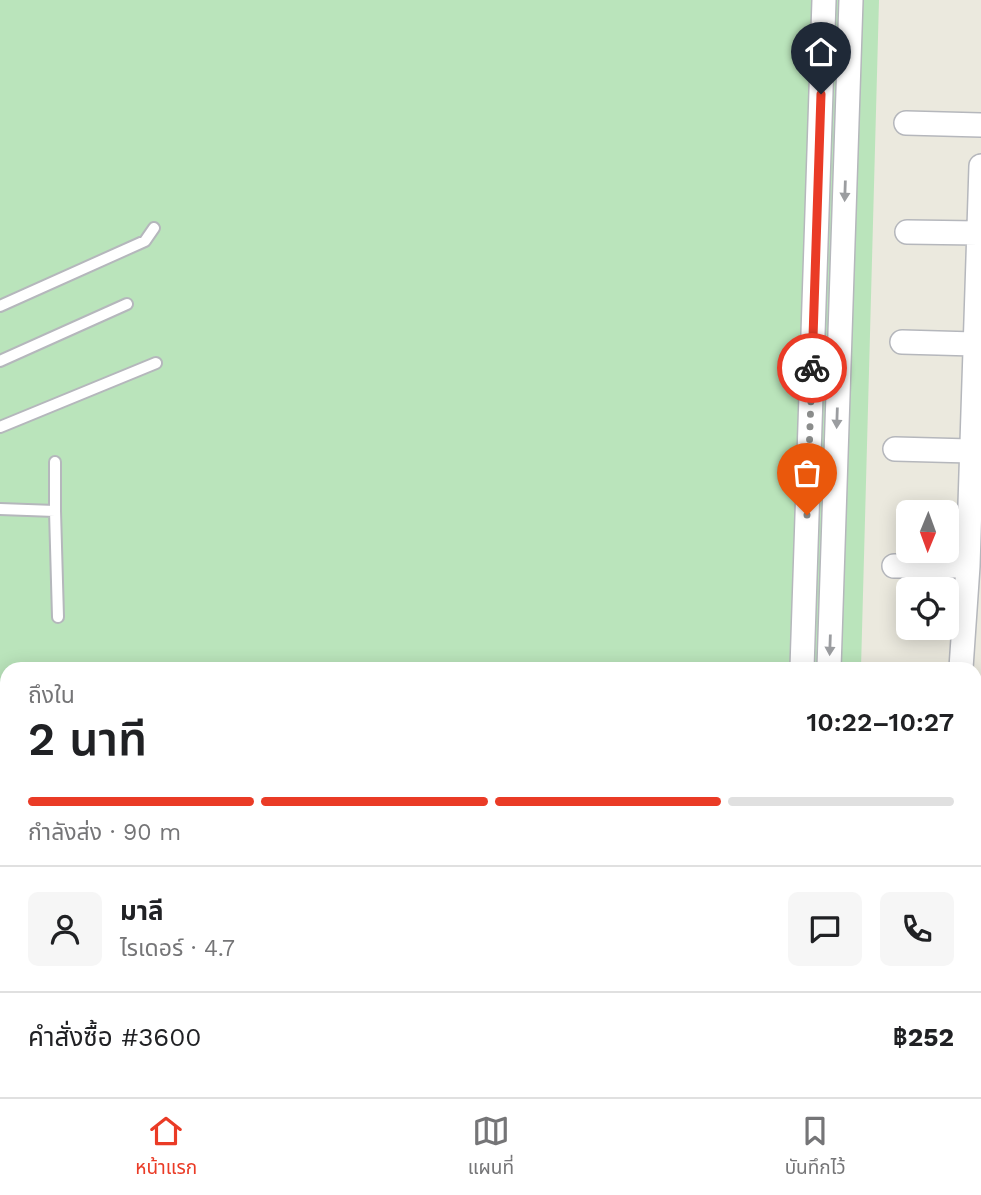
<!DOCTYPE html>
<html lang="th">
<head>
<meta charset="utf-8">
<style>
  :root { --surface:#fff; --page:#f6f6f6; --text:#202124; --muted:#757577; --line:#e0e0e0; --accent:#ea3b26 }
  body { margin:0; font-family:"Work Sans","Noto Sans Thai",sans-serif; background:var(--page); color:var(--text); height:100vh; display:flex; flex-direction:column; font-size:26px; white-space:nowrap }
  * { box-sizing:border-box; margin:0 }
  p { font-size:23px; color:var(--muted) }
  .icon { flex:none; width:38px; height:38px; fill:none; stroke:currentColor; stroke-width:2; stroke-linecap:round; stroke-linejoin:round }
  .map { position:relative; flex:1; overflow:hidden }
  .side { position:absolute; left:0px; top:662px; width:982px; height:436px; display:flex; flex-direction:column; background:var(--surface); border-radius:21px 21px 0 0; box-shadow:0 4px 18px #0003 }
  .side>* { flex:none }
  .needle { width:46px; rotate:181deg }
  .controls { position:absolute; left:896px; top:500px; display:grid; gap:14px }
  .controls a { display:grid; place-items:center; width:63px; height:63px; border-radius:10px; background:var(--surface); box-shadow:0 4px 18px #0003; font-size:35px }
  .pin { position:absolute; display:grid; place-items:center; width:60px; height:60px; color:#fff; margin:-72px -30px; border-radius:50% 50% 50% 0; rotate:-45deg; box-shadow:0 0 7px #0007 }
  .pin .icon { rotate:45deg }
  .courier { position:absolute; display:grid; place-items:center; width:70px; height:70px; margin:-35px; border:5px solid #ea3b26; border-radius:50%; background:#fff; color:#222; box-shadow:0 2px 9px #0007 }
  .head em { font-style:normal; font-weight:600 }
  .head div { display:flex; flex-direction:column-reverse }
  .head { display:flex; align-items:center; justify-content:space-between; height:119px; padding:0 28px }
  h1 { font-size:46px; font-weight:600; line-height:52px }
  .bar { display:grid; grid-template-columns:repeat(4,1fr); gap:10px 7px; align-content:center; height:84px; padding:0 28px }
  .bar i { height:9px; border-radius:5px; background:var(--line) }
  .bar .selected { background:var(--accent) }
  .bar p { grid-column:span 4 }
  .line { display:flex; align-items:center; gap:18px; padding:0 28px; border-top:2px solid var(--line) }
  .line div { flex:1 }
  .round { display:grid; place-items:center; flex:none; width:74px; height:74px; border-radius:10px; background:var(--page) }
  .dock { display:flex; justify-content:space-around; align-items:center; height:98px; border-top:2px solid var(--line); background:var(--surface); font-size:19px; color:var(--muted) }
  .dock a { display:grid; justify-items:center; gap:4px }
  .dock .selected { color:var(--accent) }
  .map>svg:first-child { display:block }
  .green { fill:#bae4bb }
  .water { fill:#9bd1ff }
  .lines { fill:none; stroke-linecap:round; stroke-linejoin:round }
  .service-casing { stroke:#b5b7bc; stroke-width:14 }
  .minor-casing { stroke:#b5b7bc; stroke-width:26 }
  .tertiary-casing { stroke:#b5b7bc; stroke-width:32 }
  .primary-casing { stroke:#f2c951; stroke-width:40 }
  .service { stroke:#fff; stroke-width:10 }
  .minor { stroke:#fff; stroke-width:23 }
  .tertiary { stroke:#fff; stroke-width:28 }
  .primary { stroke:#fff2a0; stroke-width:37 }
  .oneway { fill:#9b9da0 }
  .done { stroke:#8b8d8c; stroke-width:7; stroke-dasharray:0 12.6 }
  .route { stroke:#ea3b26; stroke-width:9 }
</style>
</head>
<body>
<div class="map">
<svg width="981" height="1097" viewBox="0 0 981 1097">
  <rect width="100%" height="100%" fill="#ebe9de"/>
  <path class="green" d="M0,0H879L861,668H7V1090H184L168,1097H0Z"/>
  <path class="water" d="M981,854V974L975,977V857Z
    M369,1090H718L703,1097H353Z"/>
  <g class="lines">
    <defs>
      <path id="service" d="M0,306L145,241L154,228
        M0,361L127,304
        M0,427L156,363
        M55,462V511
        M0,509L55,511L58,617
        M0,1084L5,1097"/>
      <path id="minor" d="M906,123L981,125
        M907,232L978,233
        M902,342L974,344
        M895,449L970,451
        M894,566H968
        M802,668L824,0
        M829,668L851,0
        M961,668L968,566L981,166
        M977,1058L978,1097
        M381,1090L384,1097
        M32,1097L48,1090
        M104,1097L120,1090"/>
      <path id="tertiary" d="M975,767L981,765
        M239,1097L256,1090"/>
      <path id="primary" d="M975,1011L981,1008
        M975,1059L981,1057
        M771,1097L787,1090
        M887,1097L903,1090"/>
    </defs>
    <use href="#service" class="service-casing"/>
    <use href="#minor" class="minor-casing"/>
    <use href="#tertiary" class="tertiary-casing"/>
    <use href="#primary" class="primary-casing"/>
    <use href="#service" class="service"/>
    <use href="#minor" class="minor"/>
    <use href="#tertiary" class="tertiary"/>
    <use href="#primary" class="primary"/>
  </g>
  <defs><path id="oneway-solid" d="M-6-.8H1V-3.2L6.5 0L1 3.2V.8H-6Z" transform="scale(1.75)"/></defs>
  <g class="oneway">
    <use href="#oneway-solid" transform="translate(845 191) rotate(92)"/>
    <use href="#oneway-solid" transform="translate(837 418) rotate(92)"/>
    <use href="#oneway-solid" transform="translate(830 645) rotate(92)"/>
  </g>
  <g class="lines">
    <path class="done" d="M807,515L812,368"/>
    <path class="route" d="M812,368L821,94"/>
  </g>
</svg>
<div class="controls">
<a><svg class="needle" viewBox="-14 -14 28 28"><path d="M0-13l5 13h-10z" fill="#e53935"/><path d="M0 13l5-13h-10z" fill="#757577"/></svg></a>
<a><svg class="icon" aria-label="locate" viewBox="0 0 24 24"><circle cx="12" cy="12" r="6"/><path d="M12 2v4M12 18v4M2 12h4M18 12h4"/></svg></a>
</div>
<div class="pin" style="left:807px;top:515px;background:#ea580c"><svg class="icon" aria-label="bag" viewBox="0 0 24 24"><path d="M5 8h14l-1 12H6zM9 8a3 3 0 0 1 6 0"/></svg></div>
<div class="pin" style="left:821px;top:94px;background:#1f2937"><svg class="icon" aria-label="home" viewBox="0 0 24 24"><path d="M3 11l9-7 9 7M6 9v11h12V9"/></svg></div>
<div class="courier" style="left:812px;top:368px"><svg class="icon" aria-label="bike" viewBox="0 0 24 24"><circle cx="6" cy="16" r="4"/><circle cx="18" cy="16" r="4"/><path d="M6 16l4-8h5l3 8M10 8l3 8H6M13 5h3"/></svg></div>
<section class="side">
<div class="head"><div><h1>2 นาที</h1><p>ถึงใน</p></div><em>10:22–10:27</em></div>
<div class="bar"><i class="selected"></i><i class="selected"></i><i class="selected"></i><i></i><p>กำลังส่ง · 90 m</p></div>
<div class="line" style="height:126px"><a class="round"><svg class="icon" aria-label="person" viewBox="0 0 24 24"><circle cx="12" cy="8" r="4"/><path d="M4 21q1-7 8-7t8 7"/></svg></a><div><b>มาลี</b><p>ไรเดอร์ · 4.7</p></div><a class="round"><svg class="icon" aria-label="chat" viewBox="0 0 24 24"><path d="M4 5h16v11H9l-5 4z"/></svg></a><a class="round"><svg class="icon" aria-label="phone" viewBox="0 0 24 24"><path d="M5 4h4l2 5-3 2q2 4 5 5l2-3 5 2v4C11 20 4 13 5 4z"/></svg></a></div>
<div class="line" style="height:91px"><div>คำสั่งซื้อ #3600</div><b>฿252</b></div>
</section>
</div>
<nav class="dock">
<a class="selected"><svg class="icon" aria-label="home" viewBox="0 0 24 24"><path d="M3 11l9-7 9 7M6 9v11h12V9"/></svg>หน้าแรก</a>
<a><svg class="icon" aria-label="map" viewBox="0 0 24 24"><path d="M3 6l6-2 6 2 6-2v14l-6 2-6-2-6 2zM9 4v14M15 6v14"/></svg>แผนที่</a>
<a><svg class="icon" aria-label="saved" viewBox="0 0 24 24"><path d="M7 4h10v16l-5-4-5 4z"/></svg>บันทึกไว้</a>
</nav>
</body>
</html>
